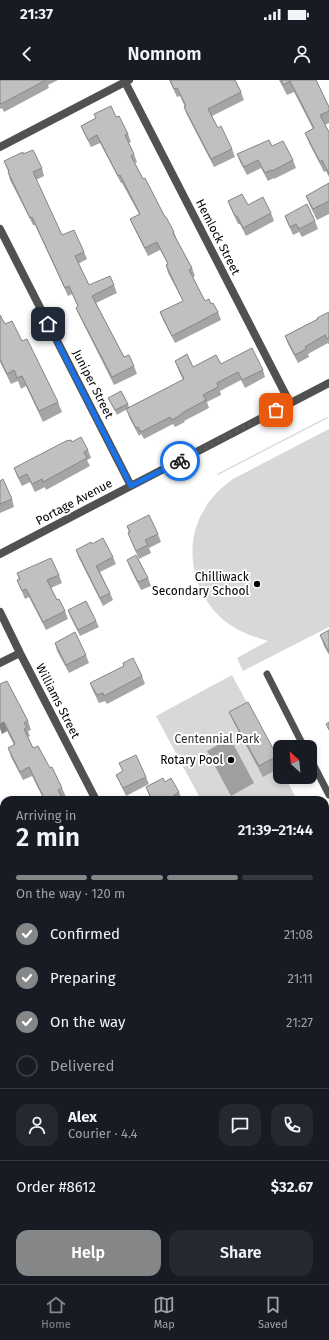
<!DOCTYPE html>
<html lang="en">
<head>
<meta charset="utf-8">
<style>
  :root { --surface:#171b24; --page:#242831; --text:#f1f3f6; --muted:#9ea1a6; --line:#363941; --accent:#858687 }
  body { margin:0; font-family:"Fira Sans",sans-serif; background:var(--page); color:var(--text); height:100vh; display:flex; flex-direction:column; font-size:15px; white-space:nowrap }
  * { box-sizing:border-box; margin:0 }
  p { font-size:13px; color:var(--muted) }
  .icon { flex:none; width:22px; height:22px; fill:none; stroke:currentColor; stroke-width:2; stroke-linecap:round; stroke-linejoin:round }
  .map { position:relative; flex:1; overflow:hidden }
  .sheet { position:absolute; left:0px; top:716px; width:329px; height:488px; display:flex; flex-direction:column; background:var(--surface); border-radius:12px 12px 0 0; box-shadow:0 2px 6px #0003 }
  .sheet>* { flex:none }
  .needle { width:26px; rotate:333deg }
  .tools { position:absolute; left:273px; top:660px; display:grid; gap:8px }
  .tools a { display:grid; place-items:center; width:44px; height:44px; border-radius:8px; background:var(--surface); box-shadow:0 2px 6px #0003; font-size:20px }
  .pin { position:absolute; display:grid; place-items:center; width:34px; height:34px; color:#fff; margin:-17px; border-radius:8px; box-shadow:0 2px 6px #0006 }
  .courier { position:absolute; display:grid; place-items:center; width:40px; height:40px; margin:-20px; border:3px solid #1a73e8; border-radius:50%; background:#fff; color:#222; box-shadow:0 1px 5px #0007 }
  .summary em { font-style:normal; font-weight:600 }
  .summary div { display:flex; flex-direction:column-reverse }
  .summary { display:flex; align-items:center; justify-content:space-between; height:68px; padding:0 16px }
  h1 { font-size:26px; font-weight:600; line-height:30px }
  .bar { display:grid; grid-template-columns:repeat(4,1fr); gap:6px 4px; align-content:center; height:48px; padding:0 16px }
  .bar i { height:5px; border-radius:3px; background:var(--line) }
  .bar .selected { background:var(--accent) }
  .bar p { grid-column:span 4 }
  .line { display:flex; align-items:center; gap:10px; padding:0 16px; border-top:1px solid var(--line) }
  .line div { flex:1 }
  .round { display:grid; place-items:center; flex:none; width:42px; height:42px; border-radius:12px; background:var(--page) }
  ol { padding:0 16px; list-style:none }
  li { display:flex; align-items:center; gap:12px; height:44px }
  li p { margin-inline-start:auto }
  li .icon { padding:4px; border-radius:50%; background:var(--accent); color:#fff; stroke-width:4 }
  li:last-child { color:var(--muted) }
  li i { width:22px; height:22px; border:2px solid var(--line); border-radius:50% }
  .button { display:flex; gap:8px; margin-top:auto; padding:8px 16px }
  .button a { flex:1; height:46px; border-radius:12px; background:var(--accent); color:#fff; font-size:16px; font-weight:600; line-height:46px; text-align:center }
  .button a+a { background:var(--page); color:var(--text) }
  .status { display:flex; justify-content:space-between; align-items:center; height:28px; padding:0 20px; background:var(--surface); direction:ltr }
  .status svg { height:11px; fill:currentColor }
  header { display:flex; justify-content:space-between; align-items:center; height:52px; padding:0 16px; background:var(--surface); font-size:18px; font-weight:600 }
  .dock { display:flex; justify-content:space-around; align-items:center; height:56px; border-top:1px solid var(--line); background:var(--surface); font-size:11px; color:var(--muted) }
  .dock a { display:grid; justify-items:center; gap:2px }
  .dock .selected { color:var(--accent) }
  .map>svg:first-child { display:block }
  .green { fill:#d8d8d8 }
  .water { fill:#9f9f9f }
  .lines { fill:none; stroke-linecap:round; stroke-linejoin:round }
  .service { stroke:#515151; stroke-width:7 }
  .minor { stroke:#515151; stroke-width:8 }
  .wall { fill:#a5a5a5 }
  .shaded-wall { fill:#868686 }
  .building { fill:#c0c0c0; stroke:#868686 }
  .done { stroke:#595959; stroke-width:4; stroke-dasharray:0 7.2 }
  .route { stroke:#1a73e8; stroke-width:5 }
  .poi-dot { fill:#000; stroke:#fff; stroke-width:1.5 }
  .labels { text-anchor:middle; stroke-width:4; stroke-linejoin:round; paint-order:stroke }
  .street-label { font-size:12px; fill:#000; stroke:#fff }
  .poi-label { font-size:12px; fill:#000; stroke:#fff; text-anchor:end }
  .park-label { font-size:12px; fill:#2f2f2f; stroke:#fff }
</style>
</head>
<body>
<div class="status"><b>21:37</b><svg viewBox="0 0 49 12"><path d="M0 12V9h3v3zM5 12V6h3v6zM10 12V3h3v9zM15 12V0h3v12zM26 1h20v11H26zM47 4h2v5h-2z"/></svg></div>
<header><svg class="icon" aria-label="back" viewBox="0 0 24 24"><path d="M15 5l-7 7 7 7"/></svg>Nomnom<svg class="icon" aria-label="person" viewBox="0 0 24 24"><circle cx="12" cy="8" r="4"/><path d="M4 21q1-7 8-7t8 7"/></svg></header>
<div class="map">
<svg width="329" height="1204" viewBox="0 0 329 1204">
  <rect width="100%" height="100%" fill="#fff"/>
  <path class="green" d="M327,337L328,338L218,395L217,394Z
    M329,349V547L243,591L237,578L268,561C255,557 241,553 229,544C194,520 181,467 204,430C211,417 221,408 233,399Z
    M232,595L280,684V697H285L297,720H201L156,636Z"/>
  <path class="water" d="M230,658L254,703L231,716L207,671Z"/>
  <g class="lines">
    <path class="service" d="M267,594L304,667
      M310,678L329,715"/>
    <path class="minor" d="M125,2L290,323
      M0,67L129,0
      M0,149L131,406
      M0,474L329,303
      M0,532L20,573L96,720
      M0,583L20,573
      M325,798L329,796
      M0,949L4,947
      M0,1008L4,1004
      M325,1098L329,1096
      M325,1161L329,1168
      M74,1204L77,1200"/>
  </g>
  <path class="wall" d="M0,0H58L48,5L49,8L4,32L2,28L0,29Z
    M169,0H235L241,12L244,20L212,36L218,48L232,69L235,77L214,87L187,35L184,27H185L180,16L177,17Z
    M279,0H316L329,27V43L325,45L329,52V97L326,91L324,92L309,63L305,53L313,49L294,12L287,15Z
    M94,34L116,37L128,54L131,62L128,63L134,74L137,82L135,83L143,99L174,152L177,160L192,188L195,196L193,197L205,221L211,224L218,232L221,240L175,263L163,240L160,232L183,221L168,193L166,185L168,184L160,170L148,176L133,146L130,139L139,134L122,103H121L100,63L91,67L84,53L81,46L96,38Z
    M272,66L293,80L296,88L274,99V98L268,101L261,88L247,95L240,82L237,74Z
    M23,74L42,88L44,96L36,100L62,155L84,172L87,179L78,184L89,205H114L117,213L96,223L124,277L134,286L137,294L114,305L79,235L76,228L78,227L72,214L68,216L35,145H33L10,100L8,92V91L4,81Z
    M329,103V134L317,140L310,126L306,116Z
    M228,121L248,125L271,133L274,141L246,156L240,144H238L231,129Z
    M285,136L315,141L318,149L302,157L299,152L293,155L288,144Z
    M329,232V265L328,263L308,274L309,277L298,283L288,264L285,256L318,239Z
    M0,235L5,244L22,261L58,322L62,332L43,342L26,306L21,309L18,301L11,304L0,282Z
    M175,281L193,287L221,284L263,290L265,297L245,308L241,300L220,311L221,315L207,322L209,328L184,341L185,342L175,347L173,344L144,359L141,354L139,356L129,337L127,329L117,335L110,322L108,318L128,324L129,327L183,300L178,289Z
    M72,362L88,370L91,378L87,380L90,386L46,410L45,407L35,412L30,402L22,406L17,396L14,388Z
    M0,401L12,419L14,427L0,433Z
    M127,446L158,454L161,462L149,468L151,473L139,479L131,461L128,453H129Z
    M92,464L113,477L116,484L100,492L110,513L113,520L103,526L79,478L76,470Z
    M127,480L148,498L151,506L141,510L130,488Z
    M17,493L59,495L62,503L51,508L57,520L65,531L68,539L46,550L29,517L25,519L17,500L19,499Z
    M68,530L96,541L99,547L80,556L70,536Z
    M329,550V575L324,566L320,555Z
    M55,563L86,575L89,583L69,593L57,571Z
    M123,583L142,596L145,604L107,624L105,621L99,623L93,611L90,603L124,586Z
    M0,604L28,641L31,650L28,651L30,656L28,657L33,668L50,688L62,708L66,717L63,718V720H44L32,696L23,700L11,677L8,668L14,665L7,651L2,654L0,649Z
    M229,632L277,676L280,683V688L263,697L234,643Z
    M119,683L146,697L149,704L126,716L116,695L123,691Z
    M165,702L179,712L182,720H151L146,707Z
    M0,761L4,769V804L0,806Z
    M4,866V892L0,883V876L1,875L0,873V868Z
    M329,956V980L325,982V958Z
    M0,969L4,979V980L0,982Z
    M325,1000L329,1008V1067L325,1069Z
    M4,1050V1104L0,1100V1054Z
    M269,1200H284L277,1204H271Z"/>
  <path class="shaded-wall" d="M4,642L7,651L2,654L0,647V644Z
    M4,1157V1163L0,1167V1161Z
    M21,1200L23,1204H18Z
    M163,1200H177L174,1204H160Z"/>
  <path class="building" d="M0,0H46L1,24L0,22Z
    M170,0H235L241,12L208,29L218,48L221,46L232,69L211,79L184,27L186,26L177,8L174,9Z
    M281,0H316L329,27V31L320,35L329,52V94L322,80L320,82L305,53L314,48L290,1L284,5Z
    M111,26L116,37L119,36L128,54L125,55L134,74L131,76L143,99L145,98L165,137H166L174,152L173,153L192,188L189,190L205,221L209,219L211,224L213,223L218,232L172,256L160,232L183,221L166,185L168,184L157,162L145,168L130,139L140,134L120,95L118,96L97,55L88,60L81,46L96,38L94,34Z
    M269,60L272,66L283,61L293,80L272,91L271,90L265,93L258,80L244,87L237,74Z
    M33,70L42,88L33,92L62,155L74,150L84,172L75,176L89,205L110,196L114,205L92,216L124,277L129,275L134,286L112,297L76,228L78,226L69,206L65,208L32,137L30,138L8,92L9,91L4,81L23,72V74Z
    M329,103V121L313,129L306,116Z
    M242,114L248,125L263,117L271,133L243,148L237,136H235L228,121Z
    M307,124L315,141L299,149L296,144L290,147L285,136Z
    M329,232V258L327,259L325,255L305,267L306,269L295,275L285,256L318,239L317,238Z
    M0,235L5,244L12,241L22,261L27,259L58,322L39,331L22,296L17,298L14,290L7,294L0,279Z
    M252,268L263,290L242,300L238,292L217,303L218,307L203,315L206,320L182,333V334L172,340L170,337L141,352L138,347L136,348L126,329L184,299L175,281L187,274L193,287L216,275L221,284Z
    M121,311L128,324L115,330L108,318Z
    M81,357L88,370L84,372L87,378L43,402L42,399L32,404L27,394L19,398L14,388L66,361L71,360L72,362Z
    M3,399L12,419L0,424V401Z
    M149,435L158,454L145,460L148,465L136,471L128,453L130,452L127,446Z
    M103,458L113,477L96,486L110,513L100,518L76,470L91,462L92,464Z
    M136,475L148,498L138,502L127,480Z
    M51,478L59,495L47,500L57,520L59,519L65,531L43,542L26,509L22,511L17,500L20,499L17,493Z
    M86,521L96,541L78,550L68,530Z
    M329,550V572L320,555Z
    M75,552L86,575L66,585L55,563Z
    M133,578L142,596L104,616L103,613L97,615L90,603L124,586L123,583Z
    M7,601L28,641L24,643L27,647L24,649L33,668L38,666L50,688L52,687L62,708L58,710L63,720H45L29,687L20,692L8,668L15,664L4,642L0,644V604Z
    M248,622L277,676L259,686L229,632Z
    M329,642V650L326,644Z
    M136,675L146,697L123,708L116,695L123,691L119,683Z
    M163,698L165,702L171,698L179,712L173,716L175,720H152L146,707Z
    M0,761L4,769V788L0,790Z
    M329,819V858L325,849V821Z
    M4,866V889L0,882V876L2,875L0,872V868Z
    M329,956V970L325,972V958Z
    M325,1000L329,1008V1056L325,1058Z
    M4,1050V1076H3L4,1077V1098L0,1094V1057L1,1056L0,1054Z
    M0,1151L4,1155V1157L0,1161Z
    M1,1181L4,1184V1200H21L18,1204H0V1182Z
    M106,1200H163L160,1204H103V1203Z"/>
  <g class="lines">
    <path class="done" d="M180,381L276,330"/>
    <path class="route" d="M48,244L131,406L180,381"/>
  </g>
  <g class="poi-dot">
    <circle cx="257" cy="504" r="4"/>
    <circle cx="231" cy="680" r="4"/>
  </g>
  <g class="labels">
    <g class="street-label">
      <text transform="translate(218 157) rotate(63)" y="4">Hemlock Street</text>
      <text transform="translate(93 304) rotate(63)" y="4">Juniper Street</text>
      <text transform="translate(74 422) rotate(-28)" y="4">Portage Avenue</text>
      <text transform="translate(58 621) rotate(63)" y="4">Williams Street</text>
    </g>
    <g class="poi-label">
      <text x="249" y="501">Chilliwack<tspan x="249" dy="14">Secondary School</tspan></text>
      <text x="223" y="684">Rotary Pool</text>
    </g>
    <g class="park-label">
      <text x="217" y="663">Centennial Park</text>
    </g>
  </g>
</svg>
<div class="tools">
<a><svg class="needle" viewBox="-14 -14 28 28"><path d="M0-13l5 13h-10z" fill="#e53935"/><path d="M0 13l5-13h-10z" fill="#9ea1a6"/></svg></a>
</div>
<div class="pin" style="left:276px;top:330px;background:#ea580c"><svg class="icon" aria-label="bag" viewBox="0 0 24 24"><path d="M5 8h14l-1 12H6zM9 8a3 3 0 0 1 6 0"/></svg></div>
<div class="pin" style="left:48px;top:244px;background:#1f2937"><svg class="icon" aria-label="home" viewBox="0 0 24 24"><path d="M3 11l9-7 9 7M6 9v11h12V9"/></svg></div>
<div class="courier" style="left:180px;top:381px"><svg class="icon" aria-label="bike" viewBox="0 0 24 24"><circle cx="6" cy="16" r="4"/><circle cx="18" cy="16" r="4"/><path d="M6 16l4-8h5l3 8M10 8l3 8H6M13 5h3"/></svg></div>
<section class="sheet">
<div class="summary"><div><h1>2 min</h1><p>Arriving in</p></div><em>21:39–21:44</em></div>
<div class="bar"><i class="selected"></i><i class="selected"></i><i class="selected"></i><i></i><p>On the way · 120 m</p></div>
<ol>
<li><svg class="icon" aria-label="check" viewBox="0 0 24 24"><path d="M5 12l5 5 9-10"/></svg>Confirmed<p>21:08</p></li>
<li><svg class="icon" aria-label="check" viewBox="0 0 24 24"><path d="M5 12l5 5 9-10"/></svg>Preparing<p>21:11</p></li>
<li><svg class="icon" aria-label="check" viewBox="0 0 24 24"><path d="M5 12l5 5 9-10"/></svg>On the way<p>21:27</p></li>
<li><i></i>Delivered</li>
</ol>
<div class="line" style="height:72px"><a class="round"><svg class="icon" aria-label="person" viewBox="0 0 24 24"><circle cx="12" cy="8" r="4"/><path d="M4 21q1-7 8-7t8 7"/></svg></a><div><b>Alex</b><p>Courier · 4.4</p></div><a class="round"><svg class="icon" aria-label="chat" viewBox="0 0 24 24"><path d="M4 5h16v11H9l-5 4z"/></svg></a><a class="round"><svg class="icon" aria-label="phone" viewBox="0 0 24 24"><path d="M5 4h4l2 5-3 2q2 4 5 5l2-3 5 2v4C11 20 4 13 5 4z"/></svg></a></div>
<div class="line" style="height:52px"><div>Order #8612</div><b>$32.67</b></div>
<div class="button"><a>Help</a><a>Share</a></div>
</section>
</div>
<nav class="dock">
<a class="selected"><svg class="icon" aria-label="home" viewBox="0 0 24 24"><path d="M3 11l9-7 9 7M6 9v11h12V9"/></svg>Home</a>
<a><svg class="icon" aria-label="map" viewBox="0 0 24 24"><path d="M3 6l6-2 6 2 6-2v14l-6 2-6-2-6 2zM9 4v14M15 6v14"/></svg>Map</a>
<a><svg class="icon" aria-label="saved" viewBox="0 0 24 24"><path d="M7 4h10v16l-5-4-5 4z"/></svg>Saved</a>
</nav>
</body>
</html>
